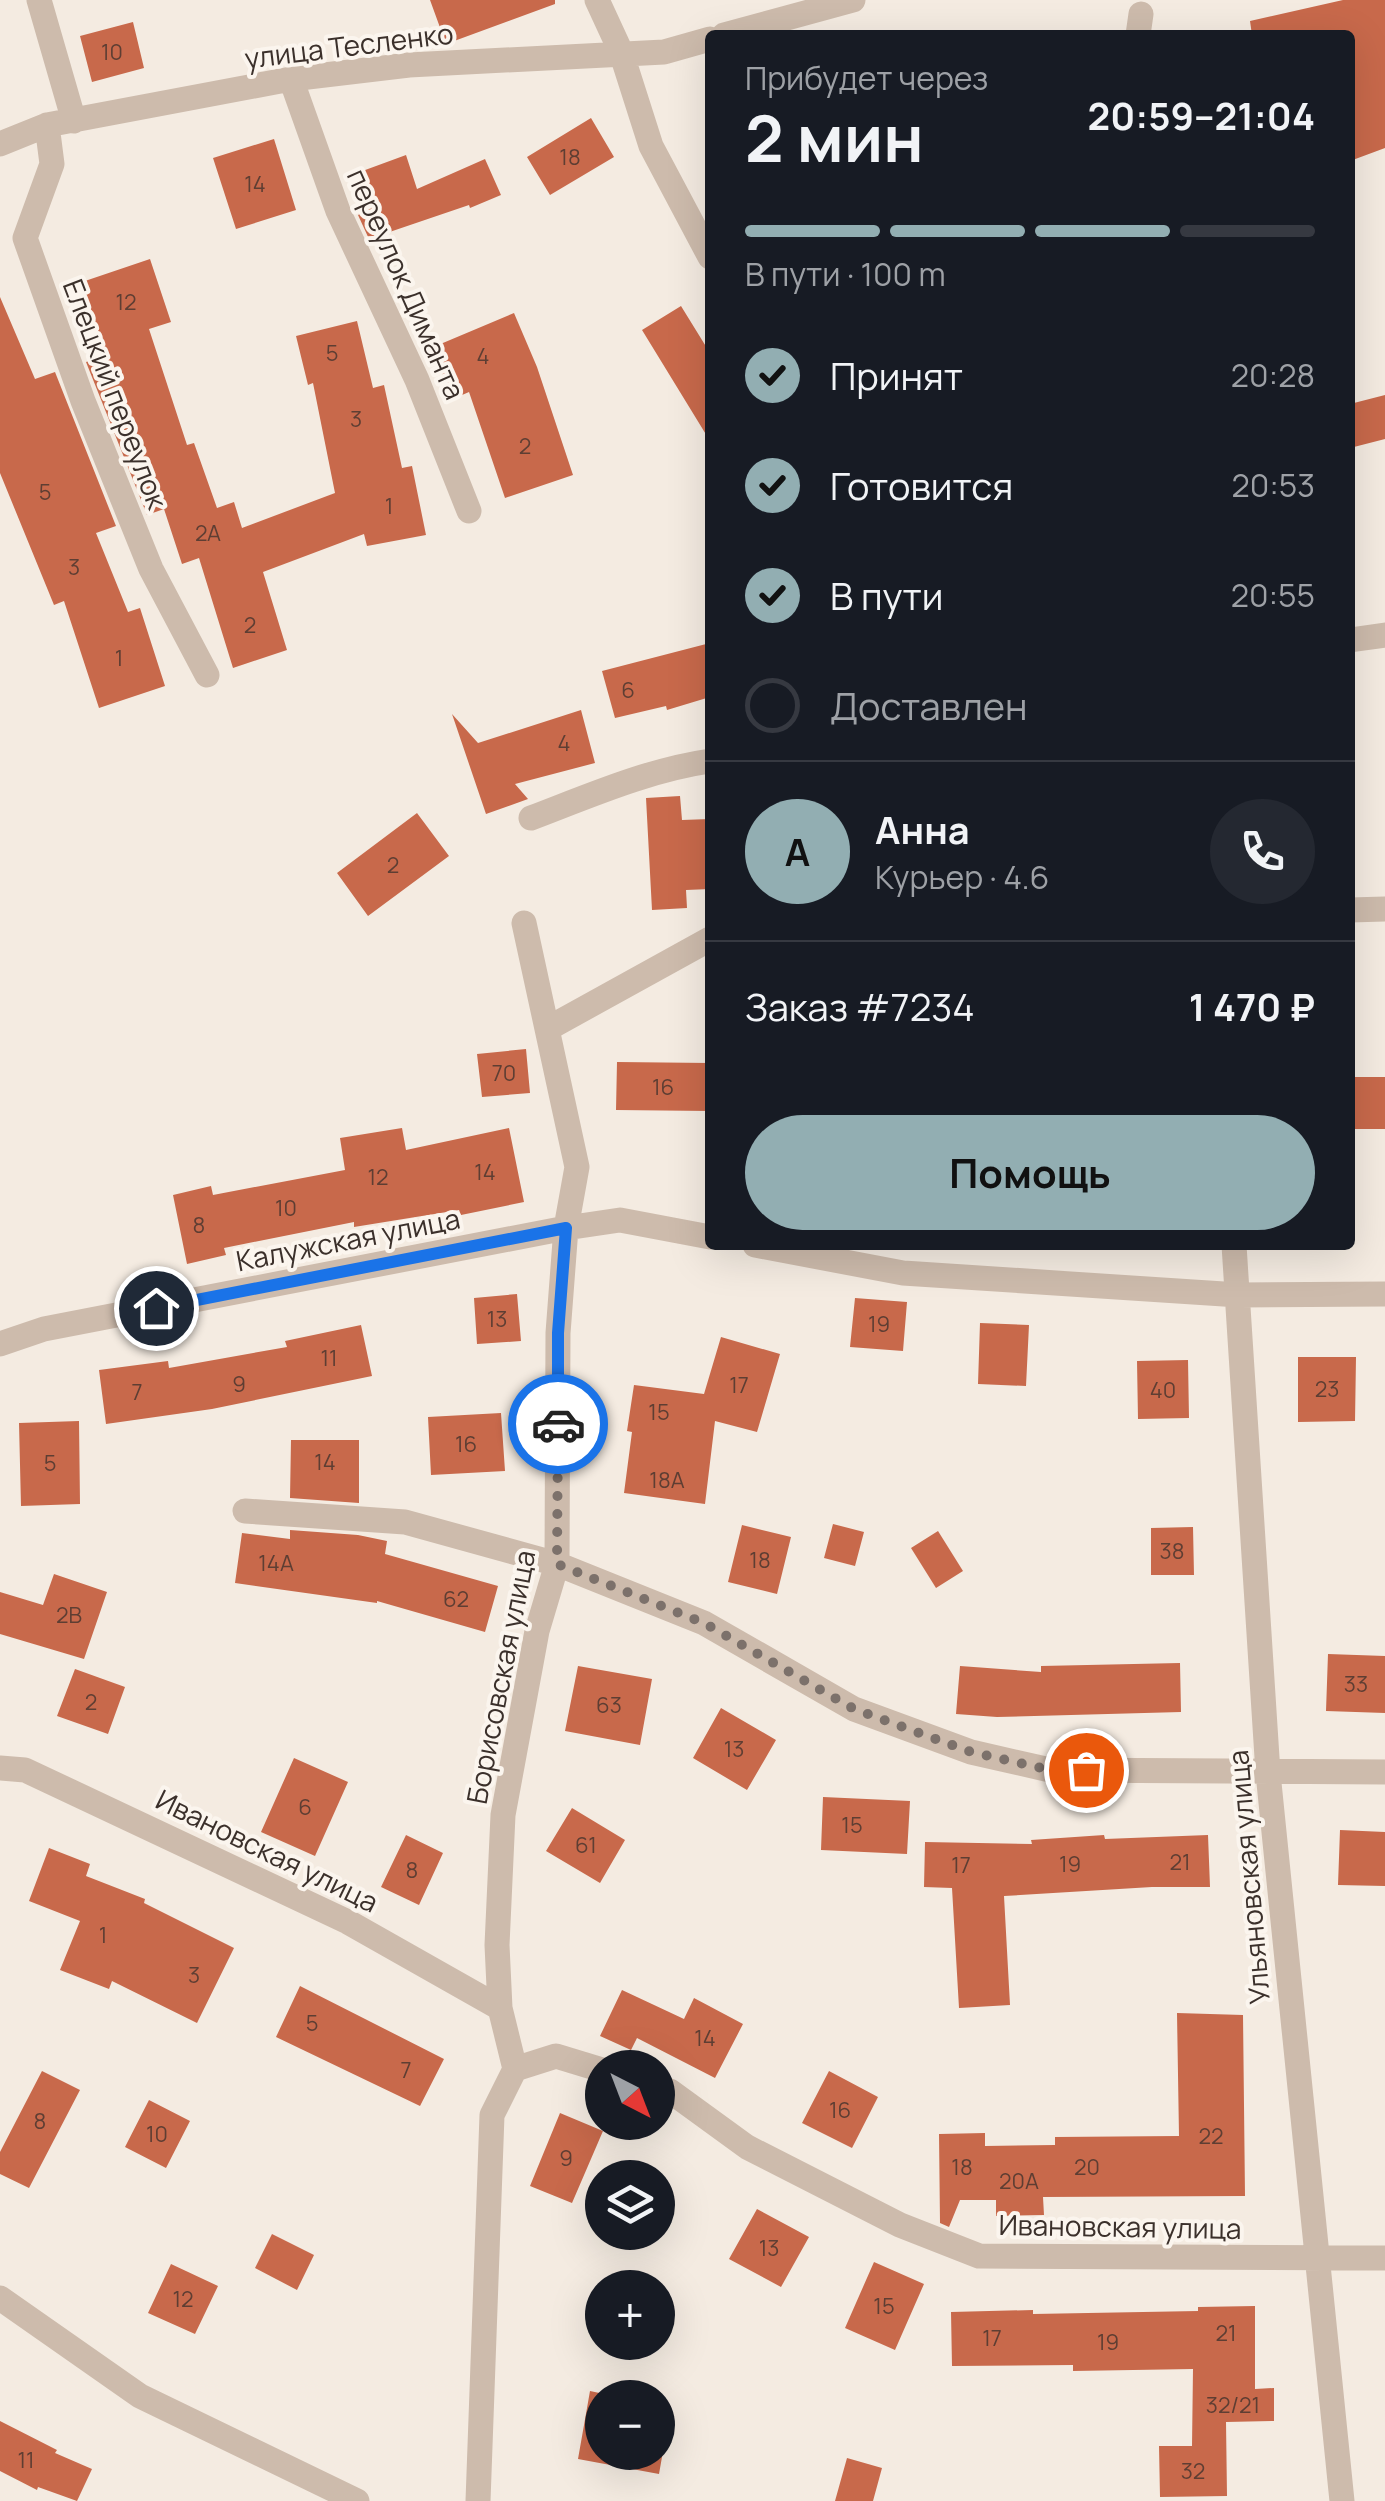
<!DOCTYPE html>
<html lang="ru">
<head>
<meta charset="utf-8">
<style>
  :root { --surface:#171b24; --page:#242831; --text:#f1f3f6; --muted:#9ea1a6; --line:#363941; --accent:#92aeb2 }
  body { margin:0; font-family:Manrope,sans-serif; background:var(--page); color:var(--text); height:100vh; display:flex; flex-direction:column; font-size:38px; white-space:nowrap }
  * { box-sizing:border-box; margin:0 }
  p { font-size:32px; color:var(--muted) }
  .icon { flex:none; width:55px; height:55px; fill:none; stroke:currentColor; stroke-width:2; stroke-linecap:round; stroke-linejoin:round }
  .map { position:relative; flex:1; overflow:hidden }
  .side { position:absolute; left:705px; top:30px; width:650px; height:1220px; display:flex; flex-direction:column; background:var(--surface); border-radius:10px; box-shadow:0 10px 40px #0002 }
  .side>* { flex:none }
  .needle { width:65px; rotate:138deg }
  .buttons { position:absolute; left:585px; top:2050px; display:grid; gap:20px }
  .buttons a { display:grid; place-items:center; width:90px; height:90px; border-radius:50%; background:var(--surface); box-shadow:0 10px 40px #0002; font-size:50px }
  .pin { position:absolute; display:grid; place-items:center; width:85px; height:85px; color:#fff; margin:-42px; border:5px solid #fff; border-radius:50%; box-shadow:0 2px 10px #0007 }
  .courier { position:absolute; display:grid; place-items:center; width:100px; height:100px; margin:-50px; border:8px solid #1a73e8; border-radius:50%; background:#fff; color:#222; box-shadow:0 2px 12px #0007 }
  .overview em { font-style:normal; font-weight:700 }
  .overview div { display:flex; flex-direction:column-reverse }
  .overview { display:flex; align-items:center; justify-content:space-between; height:170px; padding:0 40px }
  h1 { font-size:65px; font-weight:700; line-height:75px }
  .bar { display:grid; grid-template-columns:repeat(4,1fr); gap:15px 10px; align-content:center; height:120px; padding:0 40px }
  .bar i { height:12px; border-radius:8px; background:var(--line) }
  .bar .on { background:var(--accent) }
  .bar p { grid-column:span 4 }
  .line { display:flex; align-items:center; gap:25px; padding:0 40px; border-top:2px solid var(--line) }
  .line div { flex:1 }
  .round { display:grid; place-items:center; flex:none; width:105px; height:105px; border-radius:52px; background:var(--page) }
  ol { padding:0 40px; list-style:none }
  li { display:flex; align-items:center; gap:30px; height:110px }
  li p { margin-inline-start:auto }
  li .icon { padding:10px; border-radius:50%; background:var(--accent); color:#111; stroke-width:4 }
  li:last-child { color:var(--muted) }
  li i { width:55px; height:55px; border:5px solid var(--line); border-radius:50% }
  .primary-button { display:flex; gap:20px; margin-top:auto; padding:20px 40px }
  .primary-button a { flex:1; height:115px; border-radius:60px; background:var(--accent); color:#111; font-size:40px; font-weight:700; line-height:115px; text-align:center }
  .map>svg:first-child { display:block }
  .building { fill:#c8694b }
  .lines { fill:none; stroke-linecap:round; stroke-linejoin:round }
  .minor { stroke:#cdbbac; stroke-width:25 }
  .done { stroke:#7c716b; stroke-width:10; stroke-dasharray:0 18 }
  .route { stroke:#1a73e8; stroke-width:12 }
  .labels { text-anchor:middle; stroke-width:8; stroke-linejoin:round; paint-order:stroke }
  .number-label { font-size:22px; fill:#5e3e33 }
  .street-label { font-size:28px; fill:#3b302b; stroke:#fbf5ee }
</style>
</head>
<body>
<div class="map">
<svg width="1385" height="2501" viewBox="0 0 1385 2501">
  <rect width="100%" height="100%" fill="#f4ebe1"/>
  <path class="building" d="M430,0H555V4L446,44Z
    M1343,0H1385V148L1350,161V35H1252L1250,21Z
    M133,22L144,68L92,82L80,36Z
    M591,118L614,157L550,195L527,157Z
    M274,139L296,210L236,229L213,158Z
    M406,155L417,189L485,159L501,195L470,208L469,205L369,239L358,215L372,208L357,173Z
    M150,259L171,322L149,329L187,445L194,443L217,508L234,502L242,528L335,493L313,383L308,385L296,336L357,321L373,388L384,385L402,468L412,466L426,535L367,546L364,534L263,572L287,650L233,668L199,558L182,564L164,509L147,515L86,362L106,355L82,282Z
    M0,297L35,379L55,372L116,526L96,533L128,612L140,608L165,686L99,708L64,601L54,605L0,473Z
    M681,306L710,353V441L642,330Z
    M514,313L537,367L573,475L505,498L469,392L453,399L431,348Z
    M1385,395V439L1350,448V404Z
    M710,643V697L667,710L666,706L615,718L602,671Z
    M581,710L595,763L515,784L528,799L486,814L452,714L478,743Z
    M680,796L682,820L710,819V889L686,890L687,908L652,910L646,798Z
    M417,813L449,856L368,916L337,873Z
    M526,1049L530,1093L482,1097L477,1054Z
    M617,1062L710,1063V1111L616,1110Z
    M1350,1077H1385V1129H1350Z
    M402,1128L406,1150L509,1128L524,1202L461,1215L459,1210L354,1227V1222L224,1248L226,1255L187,1264L173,1195L211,1186L213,1195L345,1170L340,1138Z
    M517,1294L521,1341L477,1344L474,1298Z
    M855,1298L907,1302L903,1351L850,1347Z
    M980,1323L1029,1325L1026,1386L978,1384Z
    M361,1325L372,1376L212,1409L106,1424L99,1370L168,1361L169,1368L287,1347L285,1341Z
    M721,1337L780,1354L757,1432L715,1421L705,1504L624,1493L632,1432L627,1431L634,1385L704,1394Z
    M1298,1357H1356L1355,1421L1298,1422Z
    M1188,1360L1189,1418L1138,1419L1137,1361Z
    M501,1413L505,1471L431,1475L428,1417Z
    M79,1421L80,1504L21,1506L19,1423Z
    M291,1440H359V1503L290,1498Z
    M833,1524L864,1532L855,1566L824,1558Z
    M742,1525L791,1537L777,1594L728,1582Z
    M1193,1527L1194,1575H1151V1528Z
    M290,1530L358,1535L387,1541L385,1554L498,1586L485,1632L377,1601V1603L235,1583L242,1533L290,1539Z
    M938,1531L963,1571L936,1588L911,1548Z
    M54,1574L107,1592L84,1659L0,1634V1592L43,1605Z
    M1328,1654L1385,1656V1713L1326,1711Z
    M1180,1663L1181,1712L997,1717L956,1714L960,1666L1041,1672V1666Z
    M578,1666L652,1679L640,1745L565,1731Z
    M75,1669L125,1687L108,1734L57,1716Z
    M721,1708L776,1740L747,1790L693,1758Z
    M294,1758L348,1782L315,1856L261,1832Z
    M823,1797L910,1801L907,1854L821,1850Z
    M572,1808L625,1840L600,1883L546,1851Z
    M1340,1830L1385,1832V1886L1338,1885Z
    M406,1835L443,1853L419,1905L381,1887Z
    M1104,1835L1105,1839L1208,1835L1210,1887H1152L1004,1896L1010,2005L959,2008L952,1888L924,1887L925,1842L1032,1844L1031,1840Z
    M49,1848L90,1864L86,1876L145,1899L144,1903L234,1948L197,2023L112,1981L109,1989L60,1970L80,1921L29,1901Z
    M300,1986L444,2059L420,2106L276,2037Z
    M622,1990L684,2019L694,1998L743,2024L715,2078L637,2038L631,2050L600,2036Z
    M1177,2013L1243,2015L1245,2196L1043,2197L1044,2215L996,2216V2200H960L949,2227L940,2223L939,2134L985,2133V2146L1055,2145V2137L1179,2136Z
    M42,2071L80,2090L29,2188L0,2174V2152Z
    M829,2071L878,2097L852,2148L802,2123Z
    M149,2100L190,2121L166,2168L125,2147Z
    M560,2113L603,2131L572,2203L530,2186Z
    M757,2209L809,2237L781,2287L729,2259Z
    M272,2234L314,2255L297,2290L255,2268Z
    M874,2262L924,2284L895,2350L845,2328Z
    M171,2264L218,2286L195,2334L148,2313Z
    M1255,2306V2389L1274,2388V2421L1226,2422L1227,2496L1160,2497L1159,2446H1192L1193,2369L1073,2371V2365L952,2366L951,2312L1033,2310V2314L1198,2311V2307Z
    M590,2391L623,2398H602V2452H658V2404L671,2406L659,2474L578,2459Z
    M0,2421L57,2450L55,2453L92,2469L77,2501L38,2487L37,2490L0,2471Z
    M847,2458L882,2468L873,2501H835Z"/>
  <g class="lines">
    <path class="minor" d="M39,0L74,121
      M597,0L621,52L651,146L710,257
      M724,35L853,0
      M1138,35L1141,14
      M291,79L338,211L417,380L469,511
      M47,125L52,164L25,238L83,401L151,569L207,675
      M0,144L47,125L291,79L409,65L664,52L710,39
      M1350,640L1385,635
      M531,818C589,796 648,770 710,761
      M1350,910L1385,909
      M547,1029L710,939
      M755,1245L903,1273L1239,1295L1385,1294
      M1234,1245L1268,1773L1342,2501
      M0,1344L44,1329L566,1228L620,1220L710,1237
      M245,1511L405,1522L557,1564L704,1623L854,1709L971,1752L1050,1770L1385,1772
      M0,1768L25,1770L348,1922L500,2008
      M515,2069L556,2056L602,2070
      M658,2087L670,2091L747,2147L900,2225L979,2256L1385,2258
      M0,2298L140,2396L357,2501
      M478,2501L492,2115L515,2069L500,2008L497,1945L503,1815L537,1631L557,1564L558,1333L566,1228L577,1167L524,923"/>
  </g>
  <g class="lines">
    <path class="done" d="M558,1424L557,1564L704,1623L854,1709L971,1752L1050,1770H1086"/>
    <path class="route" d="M156,1308L566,1228L558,1333V1424"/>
  </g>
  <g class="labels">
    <g class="number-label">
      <text x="112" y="60">10</text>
      <text x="570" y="165">18</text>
      <text x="255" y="192">14</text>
      <text x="126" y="310">12</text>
      <text x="332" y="361">5</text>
      <text x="483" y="364">4</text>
      <text x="356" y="427">3</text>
      <text x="525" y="454">2</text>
      <text x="45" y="500">5</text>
      <text x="389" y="514">1</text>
      <text x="208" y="541">2А</text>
      <text x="74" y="575">3</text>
      <text x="250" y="633">2</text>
      <text x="119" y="666">1</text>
      <text x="628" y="698">6</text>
      <text x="564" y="751">4</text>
      <text x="393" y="873">2</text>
      <text x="504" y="1081">70</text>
      <text x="663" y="1095">16</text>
      <text x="485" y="1180">14</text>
      <text x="378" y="1185">12</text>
      <text x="286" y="1216">10</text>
      <text x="199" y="1233">8</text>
      <text x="497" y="1327">13</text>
      <text x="879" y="1332">19</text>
      <text x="329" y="1366">11</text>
      <text x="239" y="1392">9</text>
      <text x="739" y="1393">17</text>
      <text x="1327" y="1397">23</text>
      <text x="1163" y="1398">40</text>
      <text x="137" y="1400">7</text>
      <text x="659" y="1420">15</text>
      <text x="466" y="1452">16</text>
      <text x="325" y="1470">14</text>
      <text x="50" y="1471">5</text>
      <text x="667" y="1488">18А</text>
      <text x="1172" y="1559">38</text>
      <text x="760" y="1568">18</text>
      <text x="276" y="1571">14А</text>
      <text x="456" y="1607">62</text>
      <text x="69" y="1623">2В</text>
      <text x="1356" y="1692">33</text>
      <text x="91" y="1710">2</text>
      <text x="609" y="1713">63</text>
      <text x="734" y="1757">13</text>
      <text x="305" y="1815">6</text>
      <text x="852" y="1833">15</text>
      <text x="586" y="1853">61</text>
      <text x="1180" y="1870">21</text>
      <text x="1070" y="1872">19</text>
      <text x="961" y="1873">17</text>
      <text x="412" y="1878">8</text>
      <text x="103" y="1943">1</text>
      <text x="194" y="1983">3</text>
      <text x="312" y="2031">5</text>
      <text x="705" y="2046">14</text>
      <text x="406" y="2078">7</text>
      <text x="840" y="2118">16</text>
      <text x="40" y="2129">8</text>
      <text x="157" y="2142">10</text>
      <text x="1211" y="2144">22</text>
      <text x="566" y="2166">9</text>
      <text x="962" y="2175">18</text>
      <text x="1087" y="2175">20</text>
      <text x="1019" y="2189">20А</text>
      <text x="769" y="2256">13</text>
      <text x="183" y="2307">12</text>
      <text x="884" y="2314">15</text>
      <text x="1226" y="2341">21</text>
      <text x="992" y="2346">17</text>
      <text x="1108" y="2350">19</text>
      <text x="1233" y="2413">32/21</text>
      <text x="26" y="2468">11</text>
      <text x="1193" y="2479">32</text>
    </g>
    <g class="street-label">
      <text transform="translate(349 46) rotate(-7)" y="10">улица Тесленко</text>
      <text transform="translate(406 284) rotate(66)" y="10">переулок Диманта</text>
      <text transform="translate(115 394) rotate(69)" y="10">Елецкий переулок</text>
      <text transform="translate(348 1240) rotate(-11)" y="10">Калужская улица</text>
      <text transform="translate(501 1677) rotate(-79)" y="10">Борисовская улица</text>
      <text transform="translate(267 1851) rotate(26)" y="10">Ивановская улица</text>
      <text transform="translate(1249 1877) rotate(-95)" y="10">Ульяновская улица</text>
      <text transform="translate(1120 2227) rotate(1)" y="10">Ивановская улица</text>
    </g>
  </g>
</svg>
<div class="buttons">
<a><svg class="needle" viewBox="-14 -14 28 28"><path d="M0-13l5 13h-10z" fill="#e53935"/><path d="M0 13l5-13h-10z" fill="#9ea1a6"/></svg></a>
<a><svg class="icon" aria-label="layers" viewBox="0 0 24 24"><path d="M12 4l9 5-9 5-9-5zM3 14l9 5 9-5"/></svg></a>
<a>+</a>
<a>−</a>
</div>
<div class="pin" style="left:1086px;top:1770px;background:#ea580c"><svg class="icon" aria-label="bag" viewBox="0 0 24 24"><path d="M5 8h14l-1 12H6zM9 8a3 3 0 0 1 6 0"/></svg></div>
<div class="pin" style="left:156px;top:1308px;background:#1f2937"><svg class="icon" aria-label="home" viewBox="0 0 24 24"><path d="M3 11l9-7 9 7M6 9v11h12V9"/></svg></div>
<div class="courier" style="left:558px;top:1424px"><svg class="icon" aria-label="car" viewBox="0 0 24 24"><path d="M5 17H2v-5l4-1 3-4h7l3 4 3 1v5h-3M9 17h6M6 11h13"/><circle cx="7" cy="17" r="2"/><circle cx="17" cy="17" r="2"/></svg></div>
<section class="side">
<div class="overview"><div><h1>2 мин</h1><p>Прибудет через</p></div><em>20:59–21:04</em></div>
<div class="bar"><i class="on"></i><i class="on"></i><i class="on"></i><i></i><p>В пути · 100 m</p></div>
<ol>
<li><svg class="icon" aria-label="check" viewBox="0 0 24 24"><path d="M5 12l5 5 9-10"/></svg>Принят<p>20:28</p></li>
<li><svg class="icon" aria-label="check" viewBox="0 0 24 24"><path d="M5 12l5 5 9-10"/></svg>Готовится<p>20:53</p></li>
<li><svg class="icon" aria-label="check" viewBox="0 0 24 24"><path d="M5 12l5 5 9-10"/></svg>В пути<p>20:55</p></li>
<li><i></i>Доставлен</li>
</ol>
<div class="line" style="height:180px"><b class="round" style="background:var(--accent);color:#111">А</b><div><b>Анна</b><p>Курьер · 4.6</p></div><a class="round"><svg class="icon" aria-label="phone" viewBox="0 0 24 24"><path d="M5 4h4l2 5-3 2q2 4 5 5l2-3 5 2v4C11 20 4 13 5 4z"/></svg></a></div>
<div class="line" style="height:130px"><div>Заказ #7234</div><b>1 470 ₽</b></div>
<div class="primary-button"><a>Помощь</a></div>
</section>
</div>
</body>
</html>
